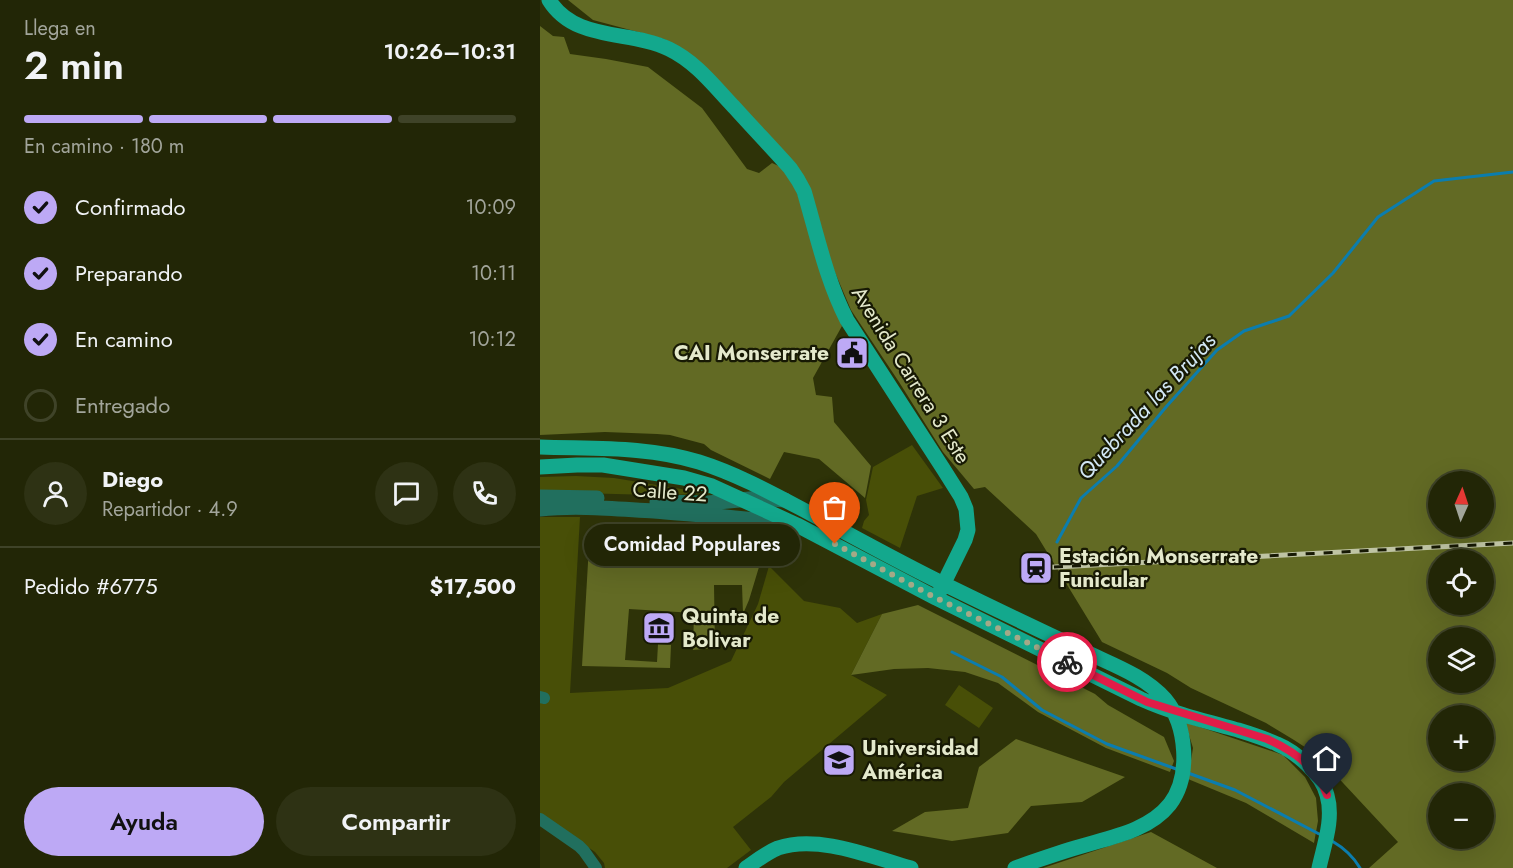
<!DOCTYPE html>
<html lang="es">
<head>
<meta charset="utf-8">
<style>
  :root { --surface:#222606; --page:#2e3214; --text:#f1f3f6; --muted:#a2a59b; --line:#3f4328; --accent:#bda9f5 }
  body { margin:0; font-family:Jost,sans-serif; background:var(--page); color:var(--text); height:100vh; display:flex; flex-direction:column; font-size:22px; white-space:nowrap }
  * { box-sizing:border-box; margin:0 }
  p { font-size:20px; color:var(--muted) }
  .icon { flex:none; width:33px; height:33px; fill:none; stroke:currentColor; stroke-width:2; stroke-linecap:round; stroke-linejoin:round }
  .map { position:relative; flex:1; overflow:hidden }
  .side { display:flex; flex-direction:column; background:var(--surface); width:540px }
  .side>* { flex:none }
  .needle { width:39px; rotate:3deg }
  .fabs { position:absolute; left:888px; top:471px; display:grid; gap:12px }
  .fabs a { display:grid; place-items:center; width:66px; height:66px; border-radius:50%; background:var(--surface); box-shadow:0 6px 24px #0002,0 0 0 2px var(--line); font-size:30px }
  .pin { position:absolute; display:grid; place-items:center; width:51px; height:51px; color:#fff; margin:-62px -26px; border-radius:50% 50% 50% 0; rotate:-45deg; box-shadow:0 0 6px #0007 }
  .pin .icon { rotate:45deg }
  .courier { position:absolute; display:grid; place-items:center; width:60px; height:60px; margin:-30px; border:4px solid #e11d48; border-radius:50%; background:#fff; color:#222; box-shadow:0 2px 8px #0007 }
  .bubble { position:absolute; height:42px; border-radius:21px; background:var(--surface); box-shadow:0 6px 24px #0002,0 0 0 2px var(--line); font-size:20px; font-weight:600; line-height:42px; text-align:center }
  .head em { font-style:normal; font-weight:600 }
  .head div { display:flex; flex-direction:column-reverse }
  .head { display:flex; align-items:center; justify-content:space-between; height:102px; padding:0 24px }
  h1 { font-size:39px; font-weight:600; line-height:45px }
  .bar { display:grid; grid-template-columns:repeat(4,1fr); gap:9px 6px; align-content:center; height:72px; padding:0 24px }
  .bar i { height:8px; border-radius:4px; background:var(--line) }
  .bar .current { background:var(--accent) }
  .bar p { grid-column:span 4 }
  .line { display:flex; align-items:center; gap:15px; padding:0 24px; border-top:2px solid var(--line) }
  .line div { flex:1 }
  .round { display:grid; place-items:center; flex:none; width:63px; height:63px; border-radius:32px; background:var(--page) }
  ol { padding:0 24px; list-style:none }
  li { display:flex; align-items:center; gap:18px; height:66px }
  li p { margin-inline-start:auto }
  li .icon { padding:6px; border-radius:50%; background:var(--accent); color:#111; stroke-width:4 }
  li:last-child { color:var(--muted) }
  li i { width:33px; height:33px; border:3px solid var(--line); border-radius:50% }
  .button { display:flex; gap:12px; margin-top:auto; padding:12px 24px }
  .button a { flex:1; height:69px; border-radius:36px; background:var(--accent); color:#111; font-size:24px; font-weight:600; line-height:69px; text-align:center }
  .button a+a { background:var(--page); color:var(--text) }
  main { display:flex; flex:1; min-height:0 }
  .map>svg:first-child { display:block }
  .green { fill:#484f07 }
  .forest { fill:#626a24; fill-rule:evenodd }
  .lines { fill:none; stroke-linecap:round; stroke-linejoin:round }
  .stream { stroke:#0b7dae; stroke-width:3 }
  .minor { stroke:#216f5e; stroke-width:12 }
  .tertiary { stroke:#216f5e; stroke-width:15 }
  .primary { stroke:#13a88d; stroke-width:15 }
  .rail-casing { stroke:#bfc4a4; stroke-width:5 }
  .rail { stroke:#171904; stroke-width:3; stroke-dasharray:9; stroke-linecap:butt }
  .done { stroke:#a4a987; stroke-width:6; stroke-dasharray:0 10.8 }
  .route { stroke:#e11d48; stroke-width:8 }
  .labels { text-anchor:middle; stroke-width:4.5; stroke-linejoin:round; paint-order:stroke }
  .poi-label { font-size:21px; font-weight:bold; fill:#e4e9cc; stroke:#171904; text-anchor:start }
  .street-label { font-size:21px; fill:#e4e9cc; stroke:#171904 }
  .water-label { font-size:22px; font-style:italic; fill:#d3e8f5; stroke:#171904 }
</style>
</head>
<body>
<main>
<section class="side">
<div class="head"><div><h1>2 min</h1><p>Llega en</p></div><em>10:26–10:31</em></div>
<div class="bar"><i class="current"></i><i class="current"></i><i class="current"></i><i></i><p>En camino · 180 m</p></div>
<ol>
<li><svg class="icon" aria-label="check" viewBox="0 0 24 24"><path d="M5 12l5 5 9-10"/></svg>Confirmado<p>10:09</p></li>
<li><svg class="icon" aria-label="check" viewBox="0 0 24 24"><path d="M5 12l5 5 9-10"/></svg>Preparando<p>10:11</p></li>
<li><svg class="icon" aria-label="check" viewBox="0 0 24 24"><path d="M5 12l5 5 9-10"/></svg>En camino<p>10:12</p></li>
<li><i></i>Entregado</li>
</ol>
<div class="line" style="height:108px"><a class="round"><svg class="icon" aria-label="person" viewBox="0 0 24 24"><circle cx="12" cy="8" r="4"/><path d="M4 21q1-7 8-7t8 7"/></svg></a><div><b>Diego</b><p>Repartidor · 4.9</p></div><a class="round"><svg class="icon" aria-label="chat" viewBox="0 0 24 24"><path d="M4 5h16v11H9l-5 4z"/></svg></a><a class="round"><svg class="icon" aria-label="phone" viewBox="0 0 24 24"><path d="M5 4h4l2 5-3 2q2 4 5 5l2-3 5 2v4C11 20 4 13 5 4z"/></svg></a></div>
<div class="line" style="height:78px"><div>Pedido #6775</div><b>$17,500</b></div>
<div class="button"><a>Ayuda</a><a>Compartir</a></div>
</section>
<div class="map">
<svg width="973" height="868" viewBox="0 0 973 868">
  <rect width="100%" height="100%" fill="#2e3308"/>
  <path class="green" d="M372,445L403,488L377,496L360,548L322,528L324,521L329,515L326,500L333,467Z
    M36,476L74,478L172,494L113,495L0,492V477Z
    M0,517H40L30,693L128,688L191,661L218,604L229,566L264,601L300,608L317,623L342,614L311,675L347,695L244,782L231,797L193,827L211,850L187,868H65L64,863L55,852L0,814Z
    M419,685L453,708L439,728L405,705Z"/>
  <path class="forest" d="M28,0H973V868H829L858,842L777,755L754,740L726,723L651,688L627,673L562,642L496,534L445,487L434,489L403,452L359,382L311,310L291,263L277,212L151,55L124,39L53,20ZM898,482H944V526H898ZM898,560H944V604H898ZM898,638H944V682H898ZM898,716H944V760H898ZM898,794H944V838H898Z
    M0,26L13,36L24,37L30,54L66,59L108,67L162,108L207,169L219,173L232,163L248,170L253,181L302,326L273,378L276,395L292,397L294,422L331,466L325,498L279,459L244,452L230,479L171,450L164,444L130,435L117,434L65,432L0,435Z
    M50,528L197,537L226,544L209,600L203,614L202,585H174L175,648L153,650L154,613L89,609L85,660L117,662L118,644L131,645L130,668L42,666Z
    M378,605L555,694L568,705L624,737L634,761L630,772L566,748L498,712L458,683L425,672L388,668L354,669L311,675L342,614Z
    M645,722L743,755L765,777L776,798L778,821L774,843L706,803L648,779L653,748Z
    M476,739L585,777L542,802L491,806L468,833L412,841L352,831L385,812L428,808L439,767Z
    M611,832L677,868H503Z"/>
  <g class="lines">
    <path class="stream" d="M517,542L541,498L577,466L626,407L677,350L704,331L749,316L793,273L838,217L894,181L973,172
      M412,652L462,677L502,710L567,744L639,770
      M648,773L695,790L781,835
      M792,841C804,848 813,856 820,868"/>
    <path class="minor" d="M0,697L4,698
      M0,819L39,846L44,851L56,868"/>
    <path class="tertiary" d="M0,497L57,498
      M117,502L168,503L220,498L245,500
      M0,509C38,505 77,509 114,511C160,515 206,518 251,524"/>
    <path class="primary" d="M9,0C35,42 90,30 129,49C156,62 174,86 194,107C213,128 232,148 250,168L258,180L264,191C277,235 286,279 307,320L404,470L421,497L426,509L428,530L425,540L399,593
      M0,447C54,449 107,446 159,462C194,473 228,491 260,508C309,534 357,561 406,585C451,607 497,629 542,650C570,664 604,675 625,699C647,725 651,776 630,804C608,832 567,838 535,848C515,854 495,861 475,868
      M0,467L37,465H63L144,478L172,486L257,525L396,598L601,699C632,713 665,721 698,730C711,734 724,738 737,744C756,752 782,774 787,795C794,819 784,845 779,868
      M206,868C216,861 226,853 238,848C278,834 332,857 371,868"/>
    <defs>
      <path id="rail" d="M496,568L973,543"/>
    </defs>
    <use href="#rail" class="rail-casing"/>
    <use href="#rail" class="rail"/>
  </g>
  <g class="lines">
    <path class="done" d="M295,544L396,598L527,662"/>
    <path class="route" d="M527,662L607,702L727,739C752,750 778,768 787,795"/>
  </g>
  <defs>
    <symbol id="civic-square" viewBox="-11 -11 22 22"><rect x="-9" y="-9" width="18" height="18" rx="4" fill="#bda9f5" stroke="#171904"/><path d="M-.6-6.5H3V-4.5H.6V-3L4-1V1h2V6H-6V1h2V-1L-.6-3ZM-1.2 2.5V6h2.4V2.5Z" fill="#111"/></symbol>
    <symbol id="station-square" viewBox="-11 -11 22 22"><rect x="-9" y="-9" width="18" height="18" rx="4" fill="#bda9f5" stroke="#171904"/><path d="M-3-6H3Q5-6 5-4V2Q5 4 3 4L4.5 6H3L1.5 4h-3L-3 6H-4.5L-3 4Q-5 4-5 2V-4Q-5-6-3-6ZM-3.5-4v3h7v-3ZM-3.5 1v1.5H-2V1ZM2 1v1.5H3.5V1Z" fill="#111"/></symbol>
    <symbol id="museum-square" viewBox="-11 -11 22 22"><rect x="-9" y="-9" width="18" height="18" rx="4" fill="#bda9f5" stroke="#171904"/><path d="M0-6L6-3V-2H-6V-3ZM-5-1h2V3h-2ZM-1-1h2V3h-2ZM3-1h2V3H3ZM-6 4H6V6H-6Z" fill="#111"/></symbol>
    <symbol id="university-square" viewBox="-11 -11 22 22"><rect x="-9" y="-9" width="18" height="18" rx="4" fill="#bda9f5" stroke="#171904"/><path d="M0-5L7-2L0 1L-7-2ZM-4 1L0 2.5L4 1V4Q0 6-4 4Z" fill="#111"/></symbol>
  </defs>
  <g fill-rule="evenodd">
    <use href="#civic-square" x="293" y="334" width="38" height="38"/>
    <use href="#station-square" x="477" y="549" width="38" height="38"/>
    <use href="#museum-square" x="100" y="609" width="38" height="38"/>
    <use href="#university-square" x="280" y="741" width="38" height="38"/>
  </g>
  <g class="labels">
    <g class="poi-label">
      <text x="289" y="360" text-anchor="end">CAI Monserrate</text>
      <text x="519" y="563">Estación Monserrate<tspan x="519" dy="24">Funicular</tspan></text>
      <text x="142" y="623">Quinta de<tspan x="142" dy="24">Bolivar</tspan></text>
      <text x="322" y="755">Universidad<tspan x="322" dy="24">América</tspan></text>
    </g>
    <g class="street-label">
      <text transform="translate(371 375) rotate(58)" y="7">Avenida Carrera 3 Este</text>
      <text transform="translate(130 492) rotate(4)" y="7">Calle 22</text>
    </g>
    <g class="water-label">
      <text transform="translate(606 406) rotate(-47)" y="8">Quebrada las Brujas</text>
    </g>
  </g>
</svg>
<div class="fabs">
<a><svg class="needle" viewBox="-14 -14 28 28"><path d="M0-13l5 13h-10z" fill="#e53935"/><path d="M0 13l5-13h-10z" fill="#a2a59b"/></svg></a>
<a><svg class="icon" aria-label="locate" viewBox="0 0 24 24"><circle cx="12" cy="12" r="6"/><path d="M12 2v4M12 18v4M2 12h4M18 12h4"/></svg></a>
<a><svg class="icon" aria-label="layers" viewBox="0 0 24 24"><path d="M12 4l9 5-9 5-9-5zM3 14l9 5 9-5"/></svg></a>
<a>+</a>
<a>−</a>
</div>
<div class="pin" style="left:295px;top:544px;background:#ea580c"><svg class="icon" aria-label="bag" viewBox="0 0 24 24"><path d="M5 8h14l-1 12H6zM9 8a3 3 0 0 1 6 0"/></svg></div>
<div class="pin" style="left:787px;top:795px;background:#1f2937"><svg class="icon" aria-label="home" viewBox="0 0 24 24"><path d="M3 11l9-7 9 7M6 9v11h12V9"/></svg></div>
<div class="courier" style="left:527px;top:662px"><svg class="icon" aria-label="bike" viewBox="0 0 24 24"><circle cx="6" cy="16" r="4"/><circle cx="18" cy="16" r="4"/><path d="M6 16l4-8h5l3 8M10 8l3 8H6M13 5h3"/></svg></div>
<div class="bubble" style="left:44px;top:524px;width:216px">Comidad Populares</div>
</div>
</main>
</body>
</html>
